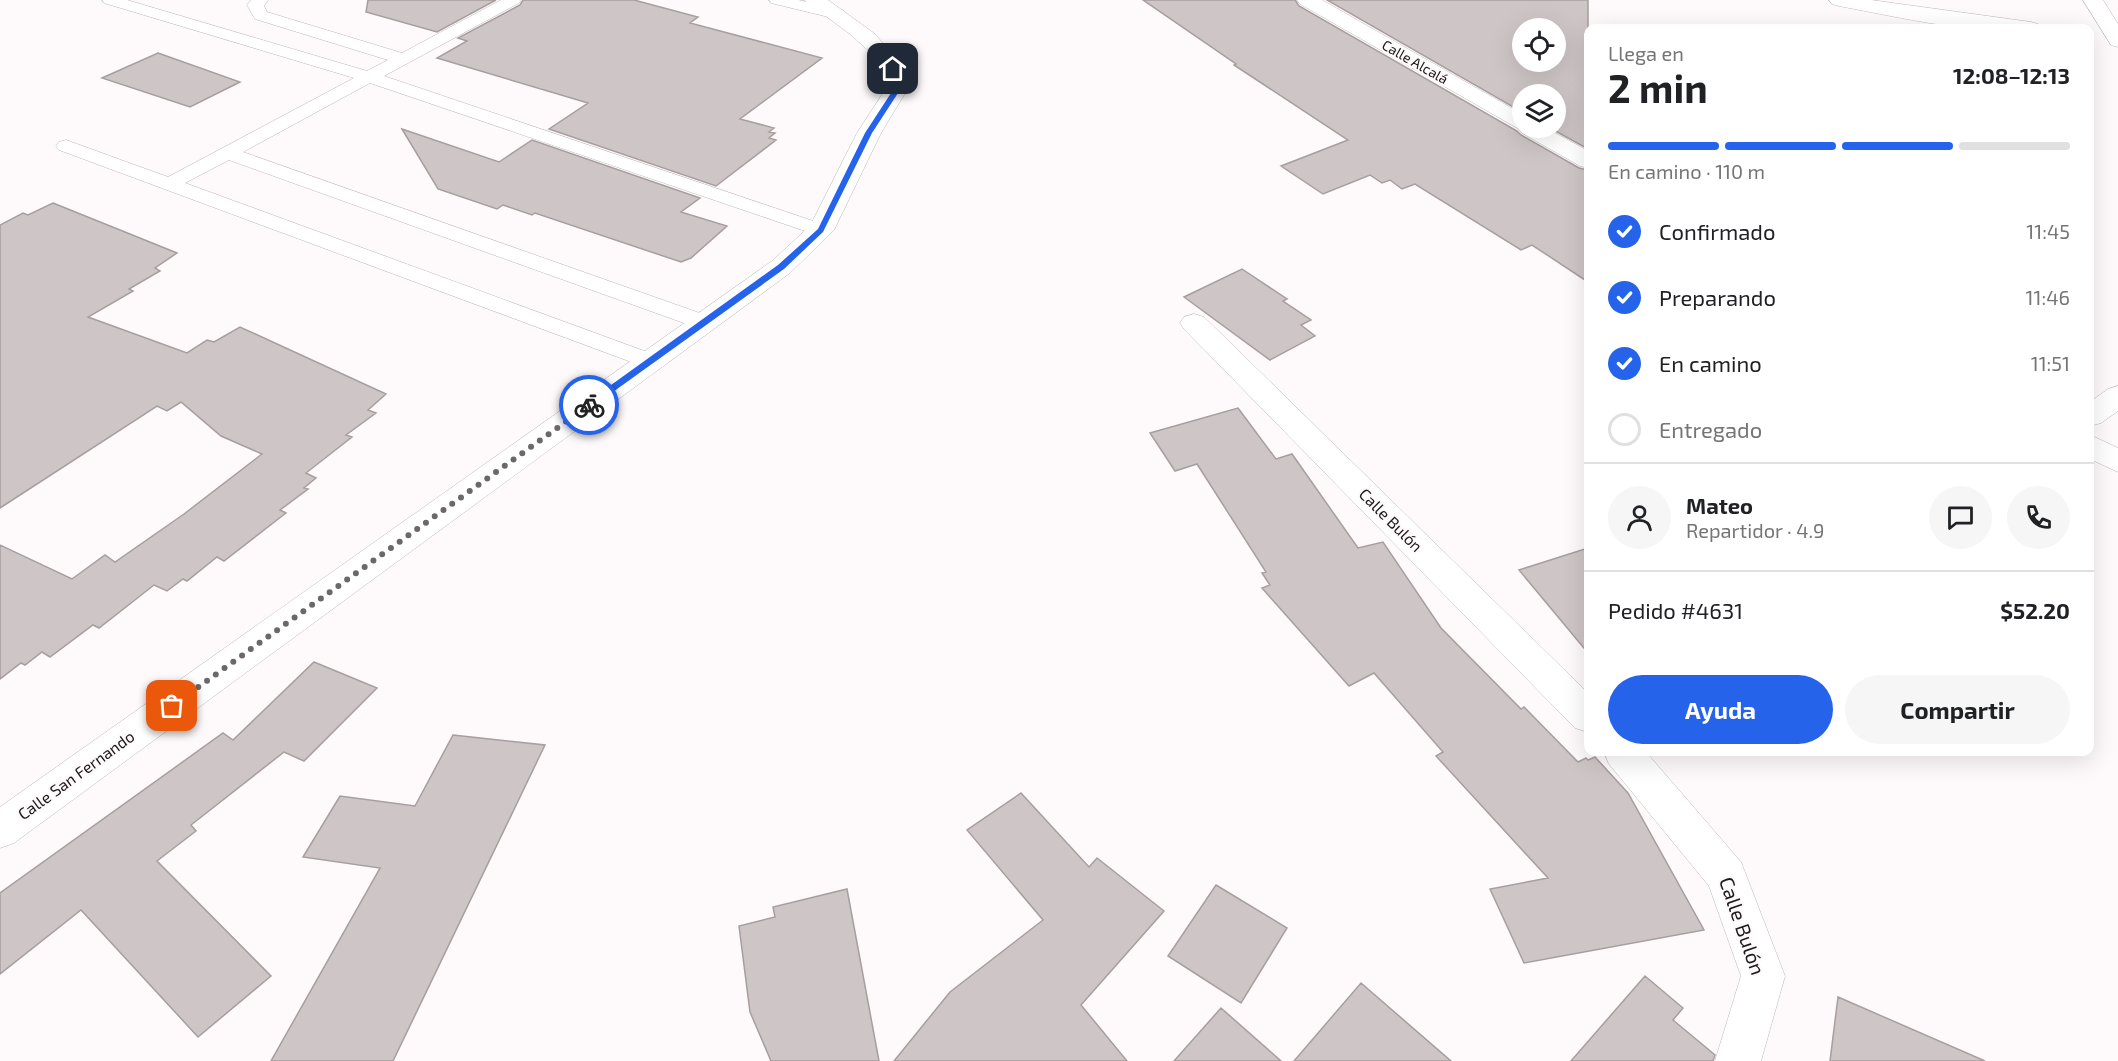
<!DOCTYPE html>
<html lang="es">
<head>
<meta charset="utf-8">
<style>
  :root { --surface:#fff; --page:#f6f6f6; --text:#202124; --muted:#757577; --line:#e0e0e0; --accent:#2563eb }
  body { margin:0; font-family:"Exo 2",sans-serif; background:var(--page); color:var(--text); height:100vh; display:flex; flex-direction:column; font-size:22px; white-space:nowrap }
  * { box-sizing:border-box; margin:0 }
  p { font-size:20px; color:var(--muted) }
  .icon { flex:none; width:33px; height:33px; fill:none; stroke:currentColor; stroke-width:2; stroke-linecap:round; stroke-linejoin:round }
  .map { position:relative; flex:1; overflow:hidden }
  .panel { position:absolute; left:1584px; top:24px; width:510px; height:732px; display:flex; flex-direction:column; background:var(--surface); border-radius:12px; box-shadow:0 6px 24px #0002 }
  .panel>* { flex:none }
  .fabs { position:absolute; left:1512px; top:18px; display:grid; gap:12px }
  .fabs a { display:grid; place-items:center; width:54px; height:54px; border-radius:50%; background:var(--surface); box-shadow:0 6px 24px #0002; font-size:30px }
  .pin { position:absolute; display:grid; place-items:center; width:51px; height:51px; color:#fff; margin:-26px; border-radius:12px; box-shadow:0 3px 9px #0006 }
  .courier { position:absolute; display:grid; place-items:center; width:60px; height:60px; margin:-30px; border:4px solid #2563eb; border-radius:50%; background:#fff; color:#222; box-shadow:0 2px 8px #0007 }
  .head em { font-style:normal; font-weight:700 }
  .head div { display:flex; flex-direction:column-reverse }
  .head { display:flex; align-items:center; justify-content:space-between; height:102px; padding:0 24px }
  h1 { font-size:39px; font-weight:700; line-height:45px }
  .bar { display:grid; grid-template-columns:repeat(4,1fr); gap:9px 6px; align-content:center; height:72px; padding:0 24px }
  .bar i { height:8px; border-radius:4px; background:var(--line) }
  .bar .current { background:var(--accent) }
  .bar p { grid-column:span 4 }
  .line { display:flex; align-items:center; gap:15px; padding:0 24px; border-top:2px solid var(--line) }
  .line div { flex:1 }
  .round { display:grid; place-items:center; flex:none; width:63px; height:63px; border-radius:32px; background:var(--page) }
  ol { padding:0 24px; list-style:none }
  li { display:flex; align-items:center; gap:18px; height:66px }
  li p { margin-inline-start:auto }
  li .icon { padding:6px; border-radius:50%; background:var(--accent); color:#fff; stroke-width:4 }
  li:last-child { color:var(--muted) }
  li i { width:33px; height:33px; border:3px solid var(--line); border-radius:50% }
  .primary-button { display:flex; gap:12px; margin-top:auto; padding:12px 24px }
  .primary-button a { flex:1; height:69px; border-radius:36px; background:var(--accent); color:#fff; font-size:24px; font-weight:700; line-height:69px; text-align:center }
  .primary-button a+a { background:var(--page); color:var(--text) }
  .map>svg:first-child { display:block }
  .building { fill:#cec5c6; stroke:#a79e9f; stroke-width:1.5; fill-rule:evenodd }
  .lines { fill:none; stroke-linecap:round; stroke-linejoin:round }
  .lane-casing { stroke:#bfb6b7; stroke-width:1 }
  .street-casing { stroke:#bfb6b7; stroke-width:1 }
  .lane { fill:#fff; fill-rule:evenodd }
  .street { fill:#fff; fill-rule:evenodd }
  .route { fill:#2563eb }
  .done { stroke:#6b6868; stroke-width:6; stroke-dasharray:0 10.8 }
  .labels { text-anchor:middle; stroke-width:4.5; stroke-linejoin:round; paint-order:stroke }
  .far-street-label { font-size:14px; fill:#1c1919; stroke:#fefafb }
  .street-label { font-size:16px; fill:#1c1919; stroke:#fefafb }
  .near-street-label { font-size:20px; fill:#1c1919; stroke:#fefafb }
</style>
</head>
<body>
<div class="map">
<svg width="2118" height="1061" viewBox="0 0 2118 1061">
  <rect width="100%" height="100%" fill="#fefafb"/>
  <path class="building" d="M368,0H496L437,32L366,12Z
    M523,0H634L698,17L690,23L822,58L740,119L774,128L769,132L775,133L769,138L776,140L716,186L549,129L588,103L437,58L467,41L458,38L520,5Z
    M1143,0H1295L1299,6L1517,131L1521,135L1579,168L1588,170V282L1532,245L1521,250L1415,184L1402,189L1390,180L1382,183L1370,175L1323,194L1281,166L1348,140L1234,65L1236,64Z
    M1327,0H1588V149L1550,128H1556V94H1522V112ZM1522,28H1556V62H1522Z
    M158,53L240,82L190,107L102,78Z
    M402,129L499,162L532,140L700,198L681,212L727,226L691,258L681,262L535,213L532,215L503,205L497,209L438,189Z
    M53,203L177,253L155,268L160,271L129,289L133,291L88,317L187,353L207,340L214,342L240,327L386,394L368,410L376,413L346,435L352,437L306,473L316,478L304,488L308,489L280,510L286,513L224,561L217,557L187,581L183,579L167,591L154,585L99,628L93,625L50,657L42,652L25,665L21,663L0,679V545L72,579L105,555L115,562L184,514L262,454L221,436L181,402L167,411L157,406L0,508V225L23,213L28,215Z
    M1242,269L1287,299L1283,301L1311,320L1301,325L1315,336L1270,360L1184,297Z
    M1238,408L1276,459L1292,454L1358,548L1383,542L1441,628L1521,709L1524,707L1578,762L1586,758L1588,760L1595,757L1628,793L1704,930L1524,963L1490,889L1548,878L1436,756L1443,752L1374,673L1349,686L1262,588L1270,585L1262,573L1266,572L1197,464L1175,471L1150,433Z
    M1588,548V653L1519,570Z
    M314,662L377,688L304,761L284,752L191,825L196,831L157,861L271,976L198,1037L81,910L0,974V893L223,733L233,740Z
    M453,735L545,745L393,1061H271L380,868L303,857L340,796L415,806Z
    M1021,793L1089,867L1097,858L1164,911L1081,1005L1127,1061H894L950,992L1043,920L967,830Z
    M1216,885L1287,928L1241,1003L1168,956Z
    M847,889L879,1061H771L750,1012L739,926L775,917L773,907Z
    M1645,976L1683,1008L1673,1020L1715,1055L1713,1061H1571Z
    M1361,983L1451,1061H1294Z
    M1838,997L1985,1061H1830Z
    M1221,1008L1281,1061H1174Z"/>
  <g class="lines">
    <defs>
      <path id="lane" d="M102,0H127L367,71L388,60L255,19L247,5L251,0H268L264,6L267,12L402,53L501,0H521L519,3L384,76L828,226L831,230L828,234L821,236L814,234L370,83L243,152L711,317L714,322L711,327L703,329L695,327L229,160L185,183L658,356L662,361L658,366L650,369L642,366L59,150L56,146L59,142L66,140L168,177L354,78L104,3Z
        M769,0H798L843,10L845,14L837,19L771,3Z"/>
      <path id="street" d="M804,0H828L875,34L903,67L907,90L881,133L834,230L790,273L14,843L0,848V807L772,261L810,226L857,133L885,90L881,67L870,52L850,34Z
        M1297,0H1322L1522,114V128H1546L1588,151V168L1580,166L1522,133L1519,129L1300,4Z
        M1829,0H1871L2031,22L2038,24L2041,28C1975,36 1904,18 1839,6L1832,4Z
        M2083,0H2103L2118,24V47L2111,45Z
        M1194,314L1204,317L1588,693V732L1575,728L1184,329L1180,323L1184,317Z
        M2118,386V411L2101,423L2090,426V402L2108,389Z
        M2090,435L2118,448V472L2090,459Z
        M1604,752H1646L1741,862L1785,976L1761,1061H1715L1741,976L1709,886L1609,764Z"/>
    </defs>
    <use href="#lane" class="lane-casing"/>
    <use href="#street" class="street-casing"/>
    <use href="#lane" class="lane"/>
    <use href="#street" class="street"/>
  </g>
  <path class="route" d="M893,67L896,69L900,90L872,133L823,232L784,269L592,407H586V403L778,265L818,229L865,133L893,90L890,69Z"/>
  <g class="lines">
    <path class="done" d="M172,706L589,405"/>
  </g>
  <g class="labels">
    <g class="far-street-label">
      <text transform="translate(1415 62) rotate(30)" y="5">Calle Alcalá</text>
    </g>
    <g class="street-label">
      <text transform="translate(1391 520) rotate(45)" y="6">Calle Bulón</text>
      <text transform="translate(76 775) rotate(-36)" y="6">Calle San Fernando</text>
    </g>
    <g class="near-street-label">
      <text transform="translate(1742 926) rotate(71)" y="7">Calle Bulón</text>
    </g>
  </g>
</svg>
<div class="fabs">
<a><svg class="icon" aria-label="locate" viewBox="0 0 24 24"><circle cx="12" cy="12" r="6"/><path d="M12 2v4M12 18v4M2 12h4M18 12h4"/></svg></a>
<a><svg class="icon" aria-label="layers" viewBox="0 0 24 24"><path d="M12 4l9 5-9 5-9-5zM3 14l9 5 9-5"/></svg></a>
</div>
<div class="pin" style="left:172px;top:706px;background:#ea580c"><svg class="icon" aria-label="bag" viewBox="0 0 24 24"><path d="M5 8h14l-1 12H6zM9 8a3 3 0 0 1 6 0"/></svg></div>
<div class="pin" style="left:893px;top:69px;background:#1f2937"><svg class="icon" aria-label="home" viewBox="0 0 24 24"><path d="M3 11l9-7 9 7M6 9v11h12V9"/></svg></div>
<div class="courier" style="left:589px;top:405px"><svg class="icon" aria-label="bike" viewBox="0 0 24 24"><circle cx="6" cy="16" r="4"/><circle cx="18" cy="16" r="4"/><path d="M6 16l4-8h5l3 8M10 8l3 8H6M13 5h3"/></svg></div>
<section class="panel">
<div class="head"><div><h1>2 min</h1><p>Llega en</p></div><em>12:08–12:13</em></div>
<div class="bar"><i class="current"></i><i class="current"></i><i class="current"></i><i></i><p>En camino · 110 m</p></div>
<ol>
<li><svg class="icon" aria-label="check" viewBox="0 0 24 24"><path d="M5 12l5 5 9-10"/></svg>Confirmado<p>11:45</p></li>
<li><svg class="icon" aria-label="check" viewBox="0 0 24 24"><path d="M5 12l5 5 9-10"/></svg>Preparando<p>11:46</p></li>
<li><svg class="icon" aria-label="check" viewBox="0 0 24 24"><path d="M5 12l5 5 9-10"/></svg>En camino<p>11:51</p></li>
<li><i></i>Entregado</li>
</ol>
<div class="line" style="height:108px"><a class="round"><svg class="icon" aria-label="person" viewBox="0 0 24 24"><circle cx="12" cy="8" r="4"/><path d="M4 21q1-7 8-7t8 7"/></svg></a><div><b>Mateo</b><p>Repartidor · 4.9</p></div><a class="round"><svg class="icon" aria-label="chat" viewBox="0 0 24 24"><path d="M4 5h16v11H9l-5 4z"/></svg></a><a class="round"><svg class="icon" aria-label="phone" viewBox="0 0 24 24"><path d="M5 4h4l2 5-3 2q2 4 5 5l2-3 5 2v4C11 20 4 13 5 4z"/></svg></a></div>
<div class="line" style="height:78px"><div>Pedido #4631</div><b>$52.20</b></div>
<div class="primary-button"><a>Ayuda</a><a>Compartir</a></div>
</section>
</div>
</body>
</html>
